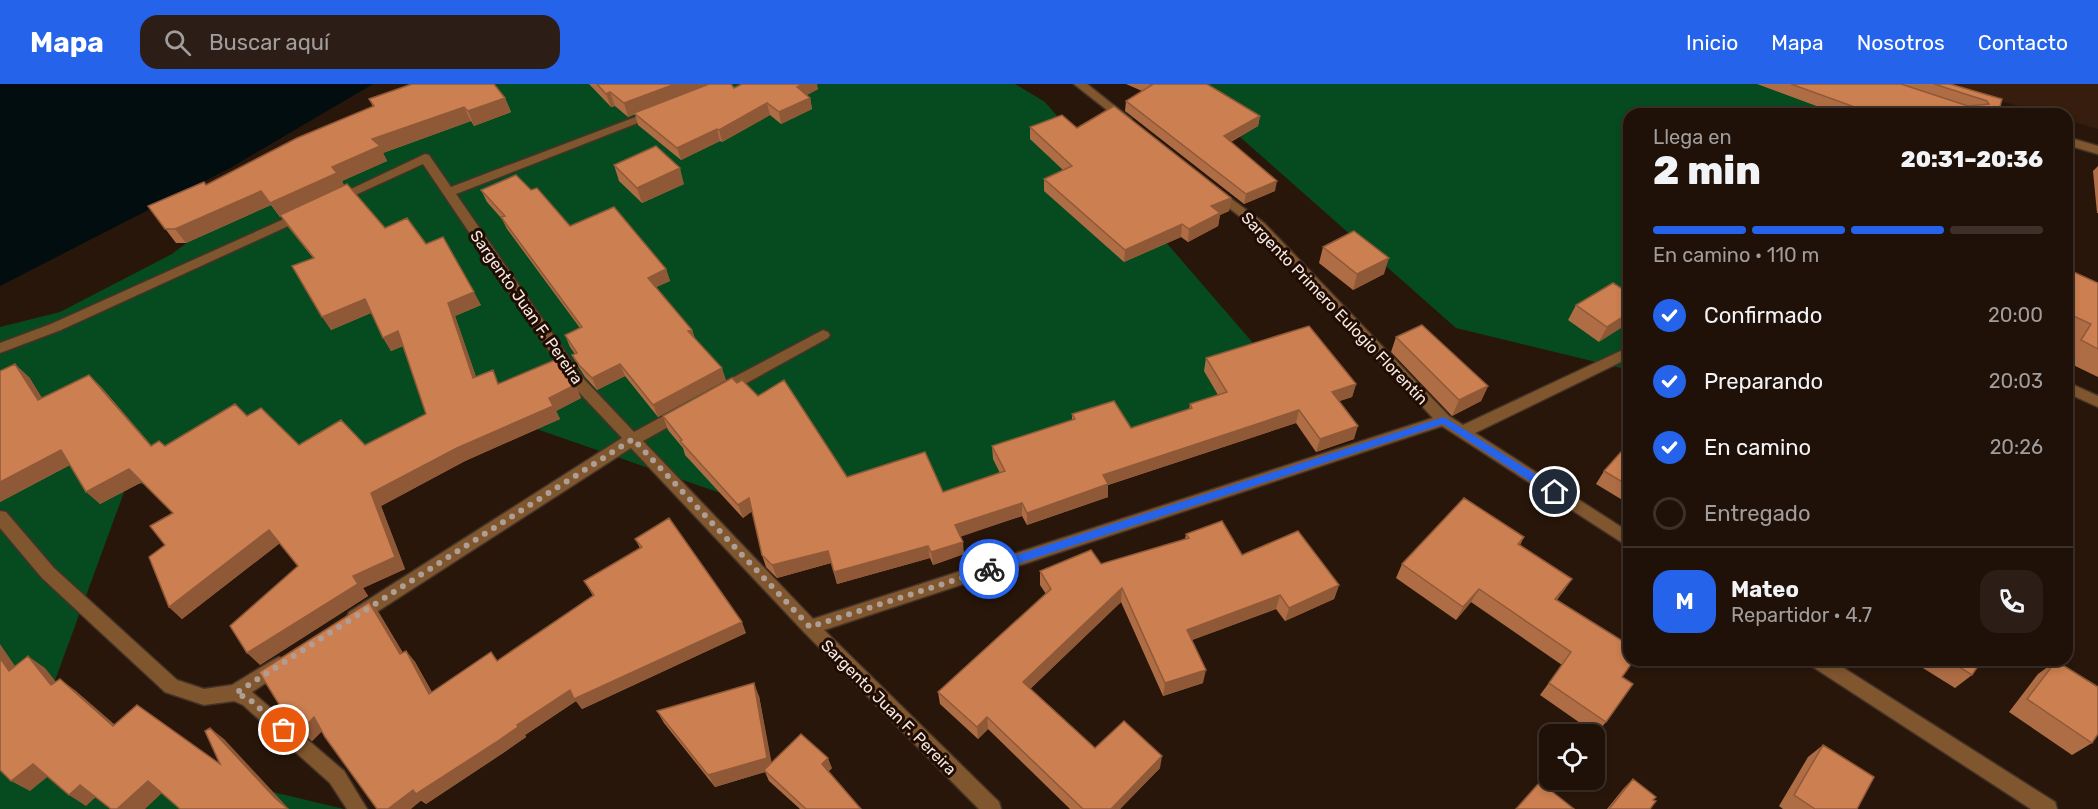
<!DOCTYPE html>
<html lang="es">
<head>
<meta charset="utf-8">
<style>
  :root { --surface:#1f1008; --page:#2c1e16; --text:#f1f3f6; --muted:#a19d9c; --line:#3c3029; --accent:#2563eb }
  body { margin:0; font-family:Rubik,sans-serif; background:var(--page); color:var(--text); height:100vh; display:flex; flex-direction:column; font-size:22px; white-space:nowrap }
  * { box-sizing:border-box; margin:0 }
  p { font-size:20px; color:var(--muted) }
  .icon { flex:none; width:33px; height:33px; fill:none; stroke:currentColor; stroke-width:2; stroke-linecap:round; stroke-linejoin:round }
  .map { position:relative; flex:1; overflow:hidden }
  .panel { position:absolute; left:1623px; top:24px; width:450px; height:558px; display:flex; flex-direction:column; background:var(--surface); border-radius:18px; box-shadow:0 3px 9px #0003,0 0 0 2px var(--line) }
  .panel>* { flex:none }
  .controls { position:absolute; left:1539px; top:640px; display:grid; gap:12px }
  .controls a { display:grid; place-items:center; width:66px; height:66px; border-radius:12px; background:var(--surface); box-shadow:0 3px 9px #0003,0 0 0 2px var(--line); font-size:30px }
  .pin { position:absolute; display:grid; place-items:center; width:51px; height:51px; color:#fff; margin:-26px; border:3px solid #fff; border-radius:50%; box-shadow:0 2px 6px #0007 }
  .courier { position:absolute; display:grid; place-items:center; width:60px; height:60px; margin:-30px; border:4px solid #2563eb; border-radius:50%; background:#fff; color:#222; box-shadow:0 2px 8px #0007 }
  .summary em { font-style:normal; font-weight:800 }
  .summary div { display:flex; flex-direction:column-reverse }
  .summary { display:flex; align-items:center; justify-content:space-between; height:102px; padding:0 30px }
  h1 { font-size:39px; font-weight:800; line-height:45px }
  .bar { display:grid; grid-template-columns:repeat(4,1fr); gap:9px 6px; align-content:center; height:72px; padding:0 30px }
  .bar i { height:8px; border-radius:4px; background:var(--line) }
  .bar .current { background:var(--accent) }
  .bar p { grid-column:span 4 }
  .line { display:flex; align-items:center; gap:15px; padding:0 30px; border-top:2px solid var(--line) }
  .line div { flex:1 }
  .round { display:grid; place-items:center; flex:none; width:63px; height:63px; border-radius:18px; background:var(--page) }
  ol { padding:0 30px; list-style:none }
  li { display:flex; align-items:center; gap:18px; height:66px }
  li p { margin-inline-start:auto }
  li .icon { padding:6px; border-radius:50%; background:var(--accent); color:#fff; stroke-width:4 }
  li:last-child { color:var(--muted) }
  li i { width:33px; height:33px; border:3px solid var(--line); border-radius:50% }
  header { display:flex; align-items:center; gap:36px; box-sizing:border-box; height:84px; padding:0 30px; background:var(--accent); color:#fff }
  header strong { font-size:28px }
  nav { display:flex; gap:33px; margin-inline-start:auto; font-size:21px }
  .search { width:420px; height:54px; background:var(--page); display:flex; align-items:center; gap:15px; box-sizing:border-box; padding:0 21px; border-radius:18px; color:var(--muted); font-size:22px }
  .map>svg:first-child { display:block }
  .built { fill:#361d0e }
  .green { fill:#064a20 }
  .water { fill:#010d0f }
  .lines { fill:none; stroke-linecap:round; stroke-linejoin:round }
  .minor-casing { stroke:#463328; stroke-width:3 }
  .minor { fill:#7f562e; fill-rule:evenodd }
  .wall { fill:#af6d45 }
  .shaded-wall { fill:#8f5938 }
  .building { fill:#cc7f50; stroke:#8f5938; stroke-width:1.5 }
  .route { fill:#2563eb }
  .done { stroke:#ae9e96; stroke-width:6; stroke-dasharray:0 10.8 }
  .labels { text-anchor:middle; stroke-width:6; stroke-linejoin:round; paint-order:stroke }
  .street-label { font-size:16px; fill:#f6e8e1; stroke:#1f0d03 }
</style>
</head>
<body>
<header>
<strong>Mapa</strong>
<div class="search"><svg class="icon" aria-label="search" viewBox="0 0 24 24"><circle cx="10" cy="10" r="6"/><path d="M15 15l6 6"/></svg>Buscar aquí</div>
<nav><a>Inicio</a><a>Mapa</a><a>Nosotros</a><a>Contacto</a></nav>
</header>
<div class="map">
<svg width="2098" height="725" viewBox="0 0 2098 725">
  <rect width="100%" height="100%" fill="#29160a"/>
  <path class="built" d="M1944,0H2098V45L2067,36V30H2045Z"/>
  <path class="green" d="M408,0H1015L1045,18L1309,324L815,442L505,334L330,400H127L35,651L344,725H0V243L60,228L172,170L320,57Z
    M1180,0H1786L1854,30H1629V286L1456,244Z"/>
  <path class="water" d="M0,0H373L232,83L0,202Z"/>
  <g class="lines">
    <defs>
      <path id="minor" d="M1074,0H1087L1131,35L1129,37H1121Z
        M654,26L660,29L658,31L456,110L583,294L634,348L676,325H686L688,329L686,333L643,357L813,535L1433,334L1256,145L1210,109L1208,106L1214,102L1264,139L1449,332L1463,341L1629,263V274L1475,349L1629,448V463L1442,342L824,546L999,718L1001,725H979L804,548L631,364L361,538L355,540L349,538L347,533L349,528L622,354L573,302L423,80L340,118L336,119L330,115L425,70L429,71L451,103Z
        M2067,53L2098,62V70L2067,61Z
        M304,126L308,127L310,130L308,133L61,246L0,269V259L51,240Z
        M823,246L828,248L830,251L828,254L725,311H715L713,307L715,303Z
        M2067,298L2098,312V323L2067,309Z
        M0,427L6,428L54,484L177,596L204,605L232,601L273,576L279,573L285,576L288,581L285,586L252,608L344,687L367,725H347L330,699L243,621L234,617L204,621L165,608L42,494L0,444Z
        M1807,576H1831L2055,718L2057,725H2031L1810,581Z"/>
    </defs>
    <use href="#minor" class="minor-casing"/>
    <use href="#minor" class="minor"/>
  </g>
  <path class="wall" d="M589,0H731L734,4L818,5L807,11L810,14L812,25L781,40L770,31L722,58L720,57L681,76L638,41L635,30L628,33L615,22L611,23Z
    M1126,0H1207L1260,32L1258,42L1231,58L1275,107L1244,120L1125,27L1126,17L1142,7Z
    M1757,0H1950L2002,15L1998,30H1838Z
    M505,14L511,28L474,42L471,37L383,69L387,77L342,97L344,102L385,144L426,160L481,221L455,232L476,293L500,299L575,301L581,314L556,327L560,335L465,377L381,422L405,485L363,504L368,512L260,581L298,482L280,459L182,535L169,523L165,461L173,429L142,398L100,420L70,381L0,418V287L29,293L42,314L89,291L102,304L152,362H165L247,332L299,361H365L426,330L403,262L391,267L371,229L331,246L313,174L289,144L281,132L280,133L271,121L186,159H176L148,122L206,101L373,23L369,15Z
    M1030,43L1077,44L1231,114L1229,127L1220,131L1218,142L1188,158L1181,153L1124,178L1044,107V95L1063,86L1030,55Z
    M614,81L684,100L642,119L619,97Z
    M2098,82V129H2097L2093,87Z
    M481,106H531L570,142L666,185L670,197L656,203L692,246L695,255L726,296L658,333L625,292L597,306L585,293L578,282L572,271L575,270L570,263L565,251L580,244L507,145L502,135L487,118Z
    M1323,163L1384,190L1353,206L1319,179Z
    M2067,185L2098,199V293L2067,278V267L2073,259L2067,256Z
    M1629,209L1599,258L1568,236L1576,221Z
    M1396,253L1488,302L1481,317L1452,332L1391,268Z
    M1206,274L1356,300L1352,313L1339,317L1354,355L1316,368L1296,339L1108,401V413L1027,441L1022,432L960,452L964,470L933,481L930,474L837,500L831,479L777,494L766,483L762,471L752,427L743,434L685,371L683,364L668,346L663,332L737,299L758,312L847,393L943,408L1000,389L993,375L992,362L1072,336V330L1131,344L1189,325L1190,320L1218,311L1204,287Z
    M1629,359V420L1596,400L1604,387Z
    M1186,450L1242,471L1339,501L1334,515L1285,537L1276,525L1192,556L1203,599L1163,612L1121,518L1030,605L1095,664L1160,684L1120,725H1070L988,645L978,655L940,620L938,608L1046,510L1040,501V487L1101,480L1185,455Z
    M1524,453L1520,461L1572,495L1557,516L1622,593L1606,638L1596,650L1540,611L1562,581L1471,518L1456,536L1396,494L1402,480Z
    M635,455L746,549L582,625L576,617L525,651L526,653L503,669L426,720L322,647L312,657L290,638L369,518L379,529L403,569L406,567L415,578L432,608L497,577L593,512L584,497L640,464Z
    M1910,576H1982L1972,591L1955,604Z
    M2056,577L2092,659L2072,671L2009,628L2038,590Z
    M759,612L771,679L832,684L828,688L861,725H800L769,697L765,688L715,703L664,639L657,627Z
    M1823,661L1857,725H1783L1779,722L1808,673Z
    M1633,695L1653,716L1650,725H1607L1624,704Z"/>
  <path class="shaded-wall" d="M675,0H715L628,33L624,19Z
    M803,0H817L818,5L799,15L797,3Z
    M610,8L615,22L611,23L606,10Z
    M505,14L511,28L474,42L468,27Z
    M810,14L812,25L781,40L779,28Z
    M767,19L770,31L722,58L719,46Z
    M464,23L471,37L383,69L387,77L342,97L345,103L280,133L270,119L332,83L372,55Z
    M1260,32L1258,42L1223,62L1224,52Z
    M717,45L720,57L681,76L677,64Z
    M680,84L684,100L642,119L637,104Z
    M1277,97L1275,107L1244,120L1246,110Z
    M261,107L271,121L186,159L175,145Z
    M1231,114L1229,127L1220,131L1218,142L1188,158L1189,145L1211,122Z
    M1182,140L1181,153L1124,178L1125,166Z
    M1389,174L1384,190L1353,206L1357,190Z
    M666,185L670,197L652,205L648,194Z
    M474,208L481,221L455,232L481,307L473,294L448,219Z
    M365,215L373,228L331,246L322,233Z
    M1629,229V239L1599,258L1607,243Z
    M692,246L696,257L688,247Z
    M398,247L406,261L391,267L383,254Z
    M15,280L29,293L51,329L38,316Z
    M620,280L625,292L597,306L592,294Z
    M722,284L726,296L658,333L653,321Z
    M89,291L102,304L163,375L151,362Z
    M1356,300L1352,313L1328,321L1332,308Z
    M575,301L581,314L556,327L560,335L465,377L381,422L405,485L363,504L368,512L260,581L247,569L353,492L371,409Z
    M1488,302L1481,317L1452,332L1459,316Z
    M1299,326L1296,339L1108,401V413L1027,441V429L1103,391Z
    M1358,342L1354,355L1316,368L1320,355Z
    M61,366L75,378L0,418V398Z
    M129,385L142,398L100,420L86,408Z
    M749,414L754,426L743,434L738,421Z
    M1022,419V432L957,454L955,441Z
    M269,446L280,459L182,535L169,523Z
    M963,458L964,470L933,481L931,468Z
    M928,462L930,474L837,500L834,488Z
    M828,467L831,479L777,494L772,481Z
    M1572,495L1563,508L1546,528L1555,515Z
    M1339,501L1334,515L1285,537L1289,524Z
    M1122,504L1121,518L1024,611L1023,598Z
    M1479,505L1471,518L1456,536L1463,523Z
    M1280,511L1276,525L1184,559L1187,546Z
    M369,518L379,529L410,581L400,570Z
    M742,538L746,549L582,625L576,617L525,651L526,653L503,669L426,720L422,716L411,725H388L413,706L570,606Z
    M0,560L26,598L9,587L0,574Z
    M406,567L415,578L438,620L429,610Z
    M28,572L45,584L68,613L51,601Z
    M1206,586L1203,599L1163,612L1165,599Z
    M60,595L76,607L129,653L113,642Z
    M754,599L759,612L773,686H764L765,688L715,703L708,691Z
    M314,633L326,643L312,657L301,647Z
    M987,633L988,645L978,655L977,643Z
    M210,644L224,655L289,725L275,714Z
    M1162,672L1160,684L1120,725H1111Z
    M828,674L832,684L825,690L822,680Z
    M33,680L51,690L30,707L11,697Z
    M148,697L164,707L145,725H117Z
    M80,701L98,711L86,722L69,711Z"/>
  <path class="building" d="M412,0H494L505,14L468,27L464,23L372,55L380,62L332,83L337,89L270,119L261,107L175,145H165L148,122L204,98L206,101L297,54L374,22L369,15Z
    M597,0H675L624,19L610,8L606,10Z
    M709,0H731L734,4L742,0H803L797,3L810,14L779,28L767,19L719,46L717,45L677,64L634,29Z
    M1149,0H1207L1260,32L1224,52L1277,97L1246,110L1126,17L1152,1Z
    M1791,0H1901L1968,22L1989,20L1987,17L1934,0H1950L2002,15L1998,30H1845L1852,22Z
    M1114,22L1231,114L1211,122L1220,129L1189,145L1182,140L1125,166L1044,95L1072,82L1030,43L1062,31L1077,44Z
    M656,62L680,84L637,104L614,81Z
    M516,91L531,106L537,104L570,142L614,123L666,185L648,194L692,246L688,247L722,284L653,321L620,280L592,294L579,281L572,271L577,269L565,251L582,243L501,133L505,132L481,106Z
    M347,100L385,144L407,134L426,160L443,153L474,208L448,219L473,294L493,286L498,300L555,276L575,301L549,314L553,322L457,364L371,409L395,473L353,492L358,500L247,569L230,542L298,482L269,446L169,523L149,473L165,461L150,442L173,429L129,385L86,408L61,366L0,398V287L15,280L38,316L89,291L151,362L159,357L165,362L235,320L247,332L261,324L299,361L341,336L365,361L426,330L398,247L383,254L365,215L322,233L292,182L314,174L280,131Z
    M1354,147L1389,174L1357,190L1323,163Z
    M2067,185L2098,199V265L2081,256L2091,240L2067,229Z
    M1613,199L1629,209V229L1607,243L1576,221Z
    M1422,241L1488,302L1459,316L1396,253Z
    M1309,242L1356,300L1332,308L1358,342L1320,355L1299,326L1103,391L1108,400L1027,429L1022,419L955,441L963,458L931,468L928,462L834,488L828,467L772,481L762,471L749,414L738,421L680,357L682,356L663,332L732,294L737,299L742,296L758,312L784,296L847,393L925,368L943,408L1005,387L992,362L1075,335L1072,330L1114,317L1131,344L1192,324L1190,320L1227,308L1206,274Z
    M2067,318L2070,320L2067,328Z
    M1629,359V402L1604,387Z
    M1464,414L1524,453L1518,460L1572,495L1555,515L1629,561V576H1634L1622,593L1633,600L1606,638L1549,599L1571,568L1479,505L1463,523L1402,480Z
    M669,434L742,538L574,615L570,606L517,641L518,643L495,659L416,710L413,706L388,725H377L325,653L314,633L301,647L290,638L259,588L369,518L400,570L406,567L429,610L491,568L497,577L594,511L584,497L642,463L635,455Z
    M1222,437L1242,471L1298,447L1339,501L1289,524L1280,511L1187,546L1206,586L1165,599L1122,504L1023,598L1095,664L1124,637L1162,672L1111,725H1083L987,633L977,643L938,608L1051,505L1040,487L1091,466L1101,480L1189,454L1186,450Z
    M28,572L51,601L60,595L113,642L137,621L220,680L205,647L210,644L275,714L288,725H180L148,697L117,725H111L80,701L69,711L33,680L11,697L0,686V574L9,587Z
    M1948,576H1982L1972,591Z
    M2056,577L2098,603V650L2092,659L2027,615Z
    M754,599L767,674L708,691L657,627Z
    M801,650L828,674L822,680L861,725H806L764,686Z
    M1823,661L1874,693L1857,725H1815L1794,711Z
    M1633,695L1656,713L1653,716L1656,717L1650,725H1609Z
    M1540,698L1574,725H1516Z"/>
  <path class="route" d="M1444,333L1559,405V411H1551L1443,340L989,489L983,485L989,480Z"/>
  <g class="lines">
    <path class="done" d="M284,646L249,615L236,609L633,355L810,543L989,485"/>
  </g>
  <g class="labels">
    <g class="street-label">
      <text transform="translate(527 223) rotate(55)" y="6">Sargento Juan F. Pereira</text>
      <text transform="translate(1335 224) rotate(46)" y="6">Sargento Primero Eulogio Florentín</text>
      <text transform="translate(889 623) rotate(45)" y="6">Sargento Juan F. Pereira</text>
    </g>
  </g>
</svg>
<div class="controls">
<a><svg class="icon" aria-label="locate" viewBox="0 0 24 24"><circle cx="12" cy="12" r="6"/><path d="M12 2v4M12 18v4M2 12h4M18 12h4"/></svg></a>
</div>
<div class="pin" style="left:284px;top:646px;background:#ea580c"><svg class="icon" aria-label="bag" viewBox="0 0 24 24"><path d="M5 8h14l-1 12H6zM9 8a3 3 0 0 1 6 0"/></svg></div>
<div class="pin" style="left:1555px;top:408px;background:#1f2937"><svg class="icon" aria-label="home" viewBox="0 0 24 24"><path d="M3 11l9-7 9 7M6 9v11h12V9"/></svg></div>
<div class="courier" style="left:989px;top:485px"><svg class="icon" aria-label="bike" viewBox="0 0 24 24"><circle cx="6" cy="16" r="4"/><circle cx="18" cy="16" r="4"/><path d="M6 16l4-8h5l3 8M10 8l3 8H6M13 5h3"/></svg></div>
<section class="panel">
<div class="summary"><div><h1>2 min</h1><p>Llega en</p></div><em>20:31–20:36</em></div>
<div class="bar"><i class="current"></i><i class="current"></i><i class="current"></i><i></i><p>En camino · 110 m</p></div>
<ol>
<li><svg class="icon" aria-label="check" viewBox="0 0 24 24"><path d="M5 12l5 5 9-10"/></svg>Confirmado<p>20:00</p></li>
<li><svg class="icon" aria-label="check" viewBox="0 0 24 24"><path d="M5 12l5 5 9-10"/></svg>Preparando<p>20:03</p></li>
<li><svg class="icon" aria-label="check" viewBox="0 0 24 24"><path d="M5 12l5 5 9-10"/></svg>En camino<p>20:26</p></li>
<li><i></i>Entregado</li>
</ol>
<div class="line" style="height:108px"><b class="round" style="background:var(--accent);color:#fff">M</b><div><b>Mateo</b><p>Repartidor · 4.7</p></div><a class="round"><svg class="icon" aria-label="phone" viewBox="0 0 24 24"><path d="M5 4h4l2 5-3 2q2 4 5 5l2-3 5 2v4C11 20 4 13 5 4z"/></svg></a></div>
</section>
</div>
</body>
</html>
